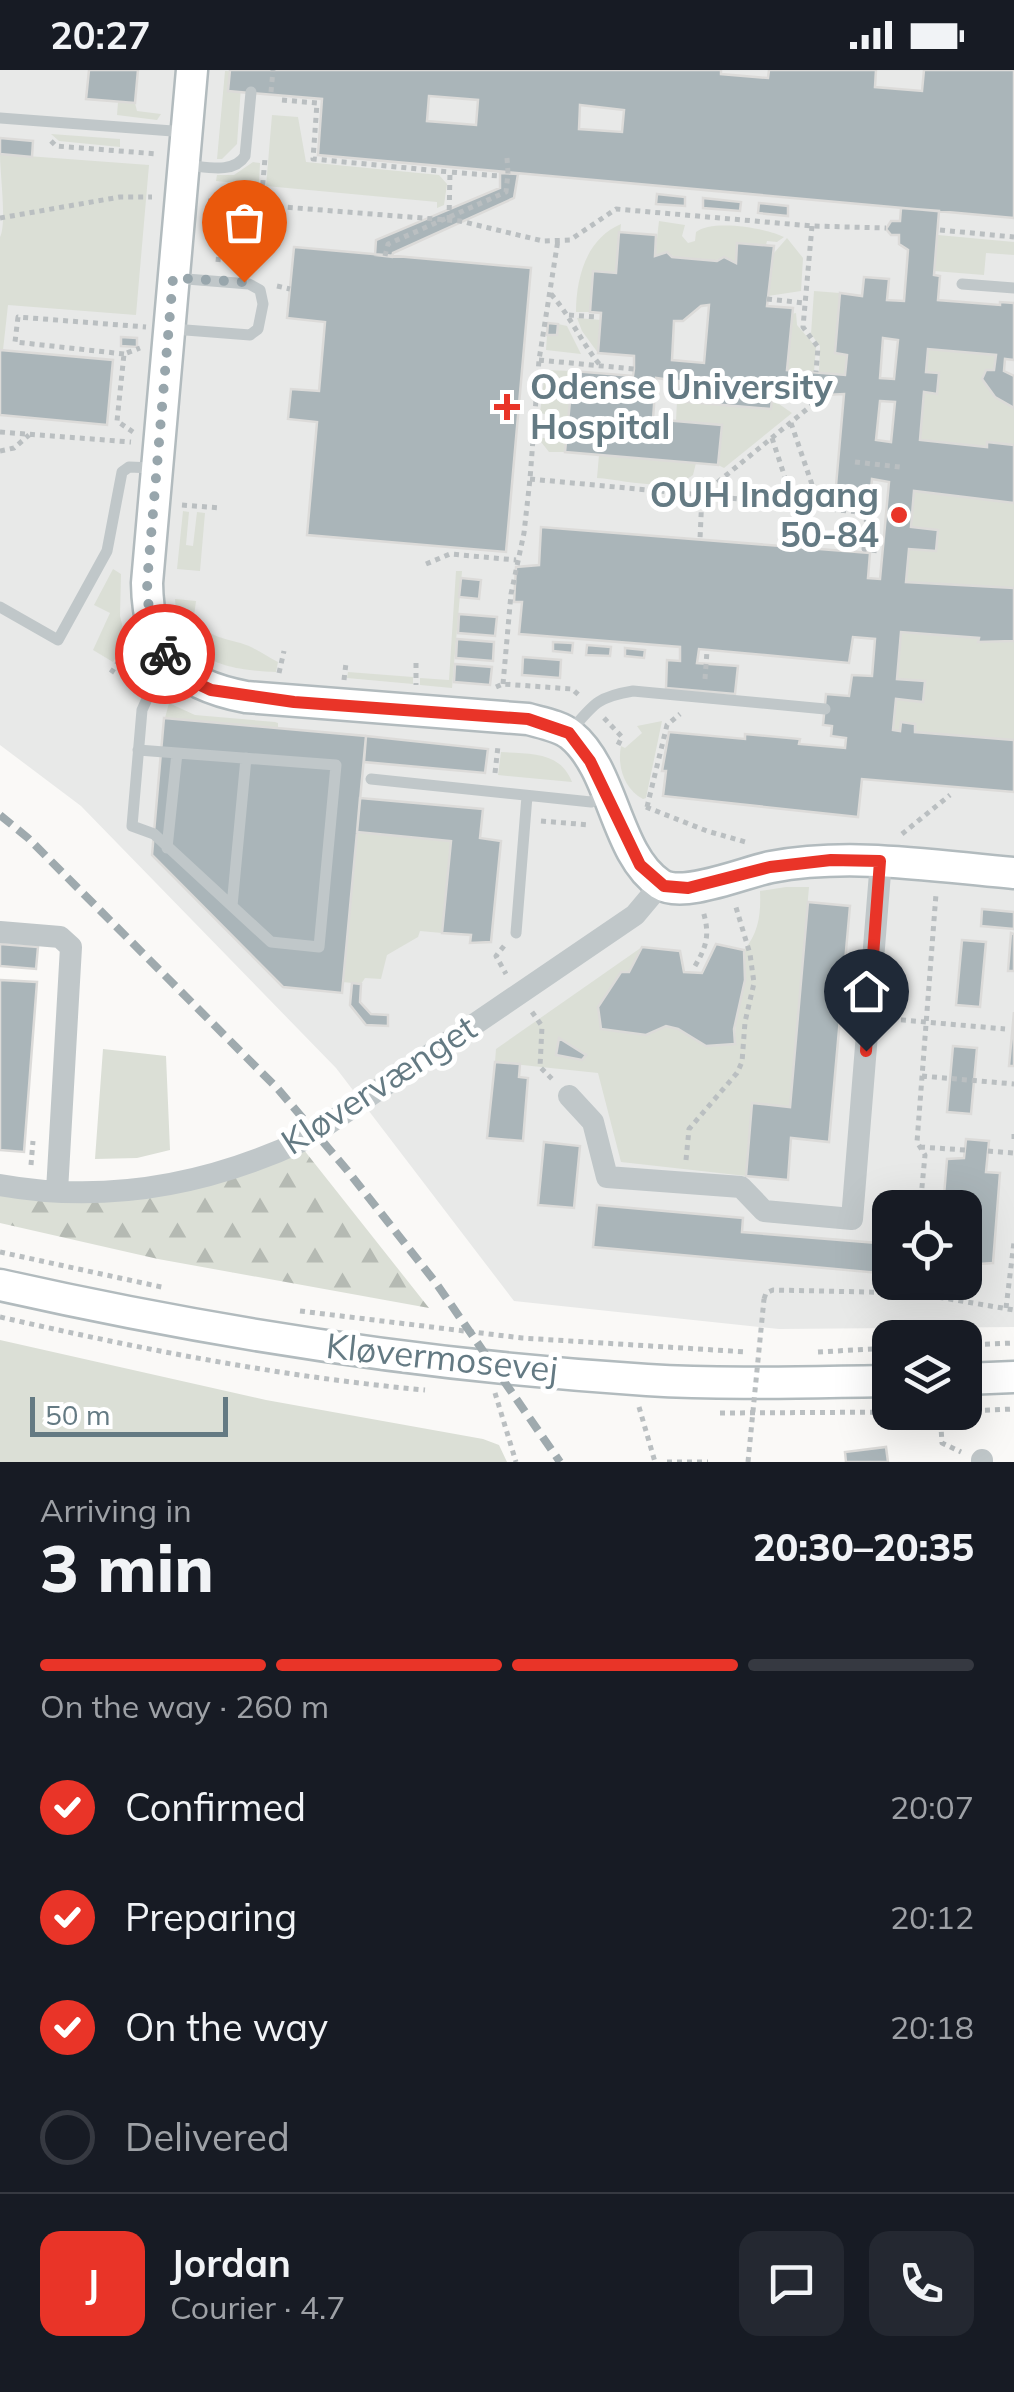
<!DOCTYPE html>
<html lang="en">
<head>
<meta charset="utf-8">
<style>
  :root { --surface:#171b24; --page:#242831; --text:#f1f3f6; --muted:#9ea1a6; --line:#363941; --accent:#e93428 }
  body { margin:0; font-family:Mulish,sans-serif; background:var(--page); color:var(--text); height:100vh; display:flex; flex-direction:column; font-size:38px; white-space:nowrap }
  * { box-sizing:border-box; margin:0 }
  p { font-size:32px; color:var(--muted) }
  .icon { flex:none; width:55px; height:55px; fill:none; stroke:currentColor; stroke-width:2; stroke-linecap:round; stroke-linejoin:round }
  .map { position:relative; height:1392px; overflow:hidden }
  .panel { display:flex; flex-direction:column; background:var(--surface); flex:1 }
  .panel>* { flex:none }
  .controls { position:absolute; left:872px; top:1120px; display:grid; gap:20px }
  .controls a { display:grid; place-items:center; width:110px; height:110px; border-radius:20px; background:var(--surface); box-shadow:0 10px 40px #0002; font-size:50px }
  .scale { position:absolute; left:30px; bottom:25px; width:198px; box-sizing:border-box; padding-left:10px; border:5px solid #647a83; border-top:0; font-size:28px; line-height:35px; white-space:nowrap; color:#647a83; -webkit-text-stroke:8px #fff; paint-order:stroke }
  .pin { position:absolute; display:grid; place-items:center; width:85px; height:85px; color:#fff; margin:-102px -42px; border-radius:50% 50% 50% 0; rotate:-45deg; box-shadow:0 0 10px #0007 }
  .pin .icon { rotate:45deg }
  .courier { position:absolute; display:grid; place-items:center; width:100px; height:100px; margin:-50px; border:8px solid #e93428; border-radius:50%; background:#fff; color:#222; box-shadow:0 2px 12px #0007 }
  .head em { font-style:normal; font-weight:800 }
  .head div { display:flex; flex-direction:column-reverse }
  .head { display:flex; align-items:center; justify-content:space-between; height:170px; padding:0 40px }
  h1 { font-size:65px; font-weight:800; line-height:75px }
  .bar { display:grid; grid-template-columns:repeat(4,1fr); gap:15px 10px; align-content:center; height:120px; padding:0 40px }
  .bar i { height:12px; border-radius:8px; background:var(--line) }
  .bar .active { background:var(--accent) }
  .bar p { grid-column:span 4 }
  .line { display:flex; align-items:center; gap:25px; padding:0 40px; border-top:2px solid var(--line) }
  .line div { flex:1 }
  .round { display:grid; place-items:center; flex:none; width:105px; height:105px; border-radius:20px; background:var(--page) }
  ol { padding:0 40px; list-style:none }
  li { display:flex; align-items:center; gap:30px; height:110px }
  li p { margin-inline-start:auto }
  li .icon { padding:10px; border-radius:50%; background:var(--accent); color:#fff; stroke-width:4 }
  li:last-child { color:var(--muted) }
  li i { width:55px; height:55px; border:5px solid var(--line); border-radius:50% }
  .status { display:flex; justify-content:space-between; align-items:center; height:70px; padding:0 50px; background:var(--surface); direction:ltr }
  .status svg { height:28px; fill:currentColor }
  .map>svg:first-child { display:block }
  .built { fill:#e8e9e8; fill-rule:evenodd }
  .green { fill:#dbdfd6 }
  .forest { fill:url(#forest-firs) }
  .building { fill:#aab5b9; stroke:#dcdbd9; stroke-width:2.5; fill-rule:evenodd }
  .lines { fill:none; stroke-linecap:round; stroke-linejoin:round }
  .secondary-casing { stroke:#b2bbbe; stroke-width:35 }
  .path { stroke:#babfc1; stroke-width:5; stroke-dasharray:5 5; stroke-linecap:butt }
  .lane { stroke:#c0c7c9; stroke-width:11 }
  .street { stroke:#c0c7c9; stroke-width:22 }
  .secondary { stroke:#fff; stroke-width:30 }
  .rail { stroke:#9faaae; stroke-width:8; stroke-dasharray:15 8; stroke-linecap:butt }
  .path-bridge { stroke:#babfc1; stroke-width:5; stroke-dasharray:5 5; stroke-linecap:butt }
  .done { stroke:#98a6ac; stroke-width:10; stroke-dasharray:0 18 }
  .route { stroke:#e93428; stroke-width:12 }
  .poi-dot { fill:#e93428; stroke:#fff; stroke-width:4 }
  .labels { text-anchor:middle; stroke-width:10; stroke-linejoin:round; paint-order:stroke }
  .poi-label { font-size:35px; font-weight:bold; fill:#647a83; stroke:#fff; text-anchor:start }
  .street-label { font-size:35px; fill:#647a83; stroke:#fff }
</style>
</head>
<body>
<div class="status"><b>20:27</b><svg viewBox="0 0 49 12"><path d="M0 12V9h3v3zM5 12V6h3v6zM10 12V3h3v9zM15 12V0h3v12zM26 1h20v11H26zM47 4h2v5h-2z"/></svg></div>
<div class="map">
<svg width="1014" height="1392" viewBox="0 0 1014 1392">
  <defs>
    <pattern id="forest-firs" width="22" height="20" patternUnits="userSpaceOnUse" patternTransform="scale(2.5)"><rect width="22" height="20" fill="#dbdfd6"/><path d="M5 1l3.5 6h-7zM16 11l3.5 6h-7z" fill="#b5bab3"/></pattern>
  </defs>
  <rect width="100%" height="100%" fill="#faf9f7"/>
  <path class="built" d="M0,0H1014V1257L779,1259L514,1231L336,998L81,736L0,675ZM890,1138H965V1212H890Z"/>
  <path class="green" d="M225,1L242,2L237,74L222,89H217Z
    M118,32L135,33L137,41L161,44L157,50L117,45Z
    M272,45L298,47L306,92L439,105L447,114L444,135L437,138V132L266,116Z
    M51,64L120,69V77L59,71Z
    M0,84L149,95L136,245L8,235L3,280H0V167C7,153 0,105 0,84Z
    M253,92L260,93L259,115L216,111L217,105H234Z
    M659,151L685,155L682,166L688,173L695,171L696,162C712,149 766,158 784,167L777,172L767,171L766,175L738,173L736,193L724,187C712,195 677,192 667,182L655,186Z
    M621,154L616,203L593,201L590,242H576C576,207 587,168 621,154Z
    M938,165L1014,172V185L986,183L984,205L934,201Z
    M787,168L803,188L801,221L768,226L774,183Z
    M814,221L840,223L835,283L847,285L845,305L819,303L820,276L811,264Z
    M796,243L797,255L816,277L814,302L787,300L792,244Z
    M577,248L601,250L598,283L582,261Z
    M558,254L567,256L581,284L546,280L547,265H557Z
    M928,279L996,285L994,300L986,301L982,309L995,327L1014,338V375L988,372L987,377L920,370L924,322L937,323L939,303L926,302Z
    M545,300L573,301L565,382H549L538,368H547L549,345L540,343Z
    M677,331L771,332L779,334L792,343L724,398L718,395L721,355L676,351Z
    M599,385L696,393L693,405C670,423 625,410 597,408Z
    M914,421L1014,433V518L906,512L909,479L936,481L938,461L911,457Z
    M183,441L189,442L186,475L193,476L197,442L205,443L200,501L177,499Z
    M113,499L121,504L120,546L128,579L118,584L113,592L93,580L110,543L94,535Z
    M456,501H462L452,618L420,615V608L449,610Z
    M175,529L196,531L194,546C208,570 226,567 249,576C259,581 268,587 278,592L276,602C224,600 178,590 175,529Z
    M901,562L979,568V572L1014,571V670L915,662V654L902,652L900,661L893,660L896,629L923,632L925,612L897,609Z
    M348,602L413,607V614L347,608Z
    M169,633L195,645L275,652L278,653V659L165,648Z
    M662,651L646,728L643,729C624,719 617,696 621,676L625,678L642,663L637,656Z
    M501,682C530,684 560,681 572,712L498,705Z
    M357,762L451,771L442,863L420,861L418,867L387,885L381,909L365,908L361,914L343,912Z
    M786,817H809L790,1037L752,1034L746,1106L621,1092L598,1003L495,992L496,979L642,877L629,902L620,903L598,937L601,959L646,965L666,956L678,959L706,976L735,974C734,942 745,912 744,880C759,863 761,843 760,821Z
    M103,979L166,986L170,1080L137,1088L95,1089Z
    M0,1270L266,1330L483,1369L499,1375L507,1392H0Z"/>
  <path class="forest" d="M304,1080L429,1238L158,1189L0,1153V1125L32,1130Z"/>
  <path class="building" d="M89,0H138L135,33L86,29Z
    M230,0H721V4L768,8L769,0H876L875,17L922,21L924,0H1014V148L318,85L322,29L228,21ZM429,26L478,30L476,55L427,51ZM580,35L624,40L622,62L579,59Z
    M0,68L33,71L32,87L0,84Z
    M500,103L518,104L514,128L393,183L392,187L375,185L376,170L500,118Z
    M657,124L685,127V136L656,134Z
    M703,128L741,132L740,141L703,138Z
    M759,133L788,136V146L758,143Z
    M901,138L939,141L934,205L940,206L938,230L1000,235V232L1014,233V290L1005,289L1004,301L1014,306V338L995,327L982,309L986,300H994L996,285L928,279L926,302L939,303L937,324L924,322L920,370L987,377V372L1014,375V433L914,421L911,457L938,460L936,481L909,479L906,512L1014,518V571L978,572L979,568L901,562L897,609L925,611L923,632L896,629L893,660L900,661L901,652L915,654V662L1014,670V722L862,709L858,747L663,726L666,701H662L669,662L745,669V664L800,669L799,674L845,678L846,668L831,666L832,656L823,655L826,624L849,626L852,605L872,606L875,569L853,567L849,593L699,579L697,593L738,596L735,624L666,618L667,590L680,591V577L519,564L522,532H514L516,497L539,495L541,457L870,483L868,508L880,509L889,412L872,409L870,430L835,427L844,324L824,325L773,318L771,339L677,331L679,311L656,308L653,349L722,355L718,395L565,382L573,301L633,306L634,299V286L598,283L601,243L590,242L593,201L616,203L619,162L656,165L655,186L667,182L672,187L717,191L724,187L736,193L737,173L774,176L767,236L793,238L787,300L845,305L847,285L835,283L840,223L862,226L864,207L889,209L887,230L904,231L908,180L899,174V165H891L886,159L891,151H900ZM709,235L704,293L672,290L674,251H683L701,236ZM883,268L898,270L894,309L880,308ZM880,331L895,332L891,372L876,370Z
    M294,177L531,198L506,482L307,465L317,352L288,349L291,319L319,321L325,252L287,248Z
    M548,253L558,254L557,265H547Z
    M121,267L137,268V277L121,276Z
    M0,280L113,290L107,355L0,345Z
    M461,508L481,510L479,529L459,527Z
    M459,544L497,547L495,566L458,563Z
    M457,569L494,572L493,591L456,588Z
    M553,572L573,573L572,583L553,581Z
    M587,575L611,577L610,586L586,585Z
    M625,578L645,580L644,588L625,586Z
    M523,587L561,590L560,608L522,605Z
    M455,594L492,597L490,615L454,612Z
    M164,648L366,666L342,923L283,917L152,785Z
    M366,666L488,679L485,703L364,692Z
    M360,728L483,739L480,768L501,771L491,872L470,873L471,865L442,863L451,771L357,762Z
    M808,832L850,836L829,1072L791,1068L788,1110L746,1106L752,1033L790,1037Z
    M982,839L1014,842V859L981,856Z
    M1011,863L1014,864V901H1008Z
    M962,870L986,872L980,937L956,935Z
    M0,874L38,877L36,899L0,896Z
    M716,874L744,880L745,910L734,959L735,974L706,976L678,959L666,956L646,965L601,959L598,937L621,902H629L642,877L680,881L684,902L702,903Z
    M0,910L37,912L24,1082L0,1080Z
    M352,913L361,914L360,932L371,944L388,945V956L366,955L350,935Z
    M1014,942V996H1009Z
    M559,968L586,985L582,990L556,985Z
    M953,976L977,978L971,1044L947,1042Z
    M495,992L520,994L519,1007L528,1008L523,1071L487,1068Z
    M966,1069L989,1071L986,1102L1000,1103L993,1193L965,1195V1138H943L947,1089L964,1088Z
    M544,1072L580,1076L574,1138L538,1135Z
    M597,1135L743,1148L742,1162L890,1174V1204L593,1177Z
    M886,1377L888,1392H846L845,1382Z"/>
  <g class="lines">
    <defs>
      <path id="secondary" d="M192,0L147,513C148,584 177,614 246,627L528,649C542,653 560,656 571,665C614,700 615,784 660,814C683,829 745,802 771,797C851,782 933,796 1014,803
        M0,1215C213,1263 429,1296 647,1310C727,1315 809,1312 890,1311
        M965,1309L1014,1307"/>
    </defs>
    <use href="#secondary" class="secondary-casing"/>
    <path class="path" d="M271,22L273,0
      M282,30L317,33L313,89L450,102
      M51,71L56,76L158,84
      M507,88L508,103
      M208,131L460,151L543,171L570,170L616,139L812,156L886,158
      M261,135L265,88
      M0,148L120,127H152
      M449,150L450,102L499,106
      M812,156L803,257L818,277L816,302
      M940,160L1014,167
      M218,192L223,132
      M277,216L290,219
      M551,224C571,247 581,272 600,295
      M767,229L805,233
      M569,245L596,247
      M124,284L15,272L18,247L146,257
      M539,290L634,299
      M791,353L820,438
      M0,362L131,372
      M133,362L117,351L124,284L140,278
      M772,368L794,435
      M0,381L14,378L29,365
      M855,392L900,397
      M530,409L702,425L700,469
      M702,425L867,443L864,479L879,481
      M702,425L834,317
      M182,435L221,438
      M426,494L450,484L516,490
      M416,593V615
      M111,603L121,588L132,580
      M279,603L284,581
      M705,609L707,581
      M344,610L346,593
      M503,614L511,524L524,463L530,409L539,290L558,170
      M496,617L503,614L572,619L581,627
      M604,648L622,667L616,679
      M495,703L498,676
      M646,737L707,761L749,773
      M647,737L667,655L680,644
      M541,751L590,755
      M902,764L950,725
      M504,876L496,886L506,904
      M695,896C707,876 710,864 703,841
      M532,942L542,956L540,997L555,1012
      M891,949L1005,959
      M922,1006L1014,1014
      M1014,1064V1071
      M920,1077L965,1080
      M988,1081L1014,1083
      M686,1090L689,1059L737,1003L742,992L745,952L754,913L750,884L735,834
      M31,1095L33,1071
      M920,1138L925,1085L917,1072L936,824
      M875,1151L890,1152
      M0,1182L166,1218
      M764,1229L766,1223L773,1220L914,1223L1014,1240
      M1006,1238L1014,1172
      M300,1241L522,1268L747,1282
      M0,1247C141,1279 282,1307 425,1320
      M965,1275L1014,1273
      M818,1282L890,1278
      M495,1323L516,1392
      M639,1337L655,1392
      M965,1341L1014,1339
      M940,1342L942,1373L961,1382
      M720,1343L909,1342
      M667,1392H708"/>
    <path class="lane" d="M0,48L186,62
      M184,95C204,96 233,105 245,86L251,22
      M962,214L1014,218
      M173,259L250,265L258,259L263,234L260,220L249,214L174,208
      M0,537L58,570L107,481L122,402L129,397L153,398
      M569,663C593,635 596,627 633,621L825,639
      M138,680L336,695L319,877L271,872L154,764L132,756L142,640L151,620L172,596
      M371,709L591,732L607,722
      M167,778L177,683
      M232,836L246,688
      M516,863L527,726"/>
    <path class="street" d="M0,862L60,867L71,877L57,1121
      M569,1026L593,1052L607,1107L741,1117L764,1141L852,1149L881,791
      M0,1115C106,1134 209,1115 306,1069L635,845L661,814
      M982,1392V1390"/>
    <use href="#secondary" class="secondary"/>
    <path class="rail" d="M0,745L28,768L277,1018L347,1100L436,1213L560,1392"/>
    <path class="path-bridge" d="M385,186L388,174L506,122L508,103
      M748,1392L764,1229"/>
  </g>
  <g class="lines">
    <path class="done" d="M165,584L150,557L147,513L173,208L244,212"/>
    <path class="route" d="M165,584L190,610L211,620L294,632L528,649L569,663L590,691L640,795L664,816L688,818L770,797L831,790L880,791L866,981"/>
  </g>
  <g class="poi-dot">
    <path d="M502 322h10v10h10v10h-10v10h-10v-10h-10v-10h10z"/>
    <circle cx="899" cy="445" r="10"/>
  </g>
  <g class="labels">
    <g class="poi-label">
      <text x="530" y="329">Odense University<tspan x="530" dy="40">Hospital</tspan></text>
      <text x="879" y="437" text-anchor="end">OUH Indgang<tspan x="879" dy="40">50-84</tspan></text>
    </g>
    <g class="street-label">
      <text transform="translate(379 1015) rotate(-33)" y="12">Kløvervænget</text>
      <text transform="translate(442 1288) rotate(6)" y="12">Kløvermosevej</text>
    </g>
  </g>
</svg>
<div class="controls">
<a><svg class="icon" aria-label="locate" viewBox="0 0 24 24"><circle cx="12" cy="12" r="6"/><path d="M12 2v4M12 18v4M2 12h4M18 12h4"/></svg></a>
<a><svg class="icon" aria-label="layers" viewBox="0 0 24 24"><path d="M12 4l9 5-9 5-9-5zM3 14l9 5 9-5"/></svg></a>
</div>
<div class="scale">50 m</div>
<div class="pin" style="left:244px;top:212px;background:#ea580c"><svg class="icon" aria-label="bag" viewBox="0 0 24 24"><path d="M5 8h14l-1 12H6zM9 8a3 3 0 0 1 6 0"/></svg></div>
<div class="pin" style="left:866px;top:981px;background:#1f2937"><svg class="icon" aria-label="home" viewBox="0 0 24 24"><path d="M3 11l9-7 9 7M6 9v11h12V9"/></svg></div>
<div class="courier" style="left:165px;top:584px"><svg class="icon" aria-label="bike" viewBox="0 0 24 24"><circle cx="6" cy="16" r="4"/><circle cx="18" cy="16" r="4"/><path d="M6 16l4-8h5l3 8M10 8l3 8H6M13 5h3"/></svg></div>
</div>
<section class="panel">
<div class="head"><div><h1>3 min</h1><p>Arriving in</p></div><em>20:30–20:35</em></div>
<div class="bar"><i class="active"></i><i class="active"></i><i class="active"></i><i></i><p>On the way · 260 m</p></div>
<ol>
<li><svg class="icon" aria-label="check" viewBox="0 0 24 24"><path d="M5 12l5 5 9-10"/></svg>Confirmed<p>20:07</p></li>
<li><svg class="icon" aria-label="check" viewBox="0 0 24 24"><path d="M5 12l5 5 9-10"/></svg>Preparing<p>20:12</p></li>
<li><svg class="icon" aria-label="check" viewBox="0 0 24 24"><path d="M5 12l5 5 9-10"/></svg>On the way<p>20:18</p></li>
<li><i></i>Delivered</li>
</ol>
<div class="line" style="height:180px"><b class="round" style="background:var(--accent);color:#fff">J</b><div><b>Jordan</b><p>Courier · 4.7</p></div><a class="round"><svg class="icon" aria-label="chat" viewBox="0 0 24 24"><path d="M4 5h16v11H9l-5 4z"/></svg></a><a class="round"><svg class="icon" aria-label="phone" viewBox="0 0 24 24"><path d="M5 4h4l2 5-3 2q2 4 5 5l2-3 5 2v4C11 20 4 13 5 4z"/></svg></a></div>
</section>
</body>
</html>
